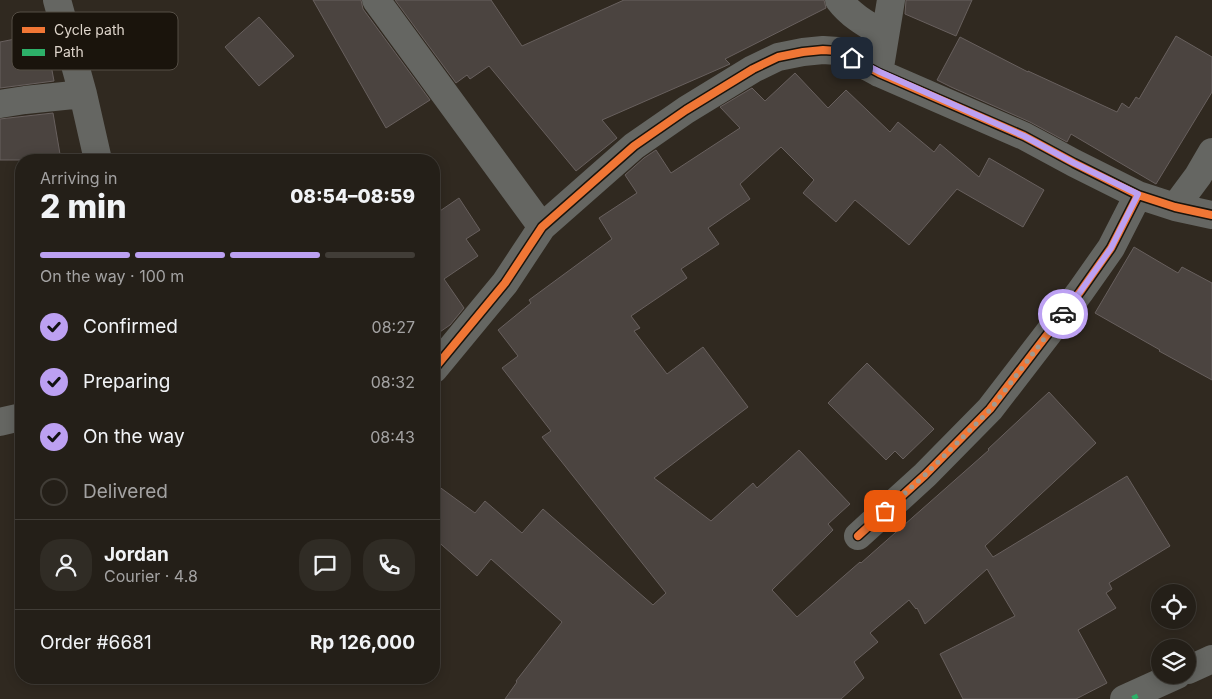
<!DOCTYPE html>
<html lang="en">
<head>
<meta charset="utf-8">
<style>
  :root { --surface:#241f18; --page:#302c25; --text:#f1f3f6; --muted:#a3a2a2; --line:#413d37; --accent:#bca0f2 }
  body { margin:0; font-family:Inter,sans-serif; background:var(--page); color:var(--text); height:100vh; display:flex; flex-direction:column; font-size:19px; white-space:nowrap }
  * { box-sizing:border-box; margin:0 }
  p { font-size:16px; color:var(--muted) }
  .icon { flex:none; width:28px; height:28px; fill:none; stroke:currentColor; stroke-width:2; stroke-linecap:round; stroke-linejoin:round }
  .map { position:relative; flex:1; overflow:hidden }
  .sheet { position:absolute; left:15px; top:154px; width:425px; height:530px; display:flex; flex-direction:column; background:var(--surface); border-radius:20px; box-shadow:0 2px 12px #0003,0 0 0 1px var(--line) }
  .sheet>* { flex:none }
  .controls { position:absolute; left:1151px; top:584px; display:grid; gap:10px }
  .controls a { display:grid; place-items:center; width:45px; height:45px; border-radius:50%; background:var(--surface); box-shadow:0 2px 12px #0003,0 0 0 1px var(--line); font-size:25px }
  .pin { position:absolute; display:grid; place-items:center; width:42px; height:42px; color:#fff; margin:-21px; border-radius:10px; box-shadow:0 2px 8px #0006 }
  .courier { position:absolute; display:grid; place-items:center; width:50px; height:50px; margin:-25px; border:4px solid #bca0f2; border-radius:50%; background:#fff; color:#222; box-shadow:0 1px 6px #0007 }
  .headline em { font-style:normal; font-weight:800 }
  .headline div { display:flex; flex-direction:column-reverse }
  .headline { display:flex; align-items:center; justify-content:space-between; height:85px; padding:0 25px }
  h1 { font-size:32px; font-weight:800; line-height:38px }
  .bar { display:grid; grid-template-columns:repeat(4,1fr); gap:8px 5px; align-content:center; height:60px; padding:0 25px }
  .bar i { height:6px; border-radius:4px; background:var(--line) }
  .bar .active { background:var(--accent) }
  .bar p { grid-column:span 4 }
  .line { display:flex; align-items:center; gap:12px; padding:0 25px; border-top:1px solid var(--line) }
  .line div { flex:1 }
  .round { display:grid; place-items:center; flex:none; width:52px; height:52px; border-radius:20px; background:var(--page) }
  ol { padding:0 25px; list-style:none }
  li { display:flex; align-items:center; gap:15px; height:55px }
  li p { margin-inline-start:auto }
  li .icon { padding:5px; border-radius:50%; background:var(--accent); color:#111; stroke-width:4 }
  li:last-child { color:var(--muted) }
  li i { width:28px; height:28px; border:2px solid var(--line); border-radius:50% }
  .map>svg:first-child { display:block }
  .building { fill:#4b4440; stroke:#68605e }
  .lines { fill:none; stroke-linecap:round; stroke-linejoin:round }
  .minor { stroke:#656662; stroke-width:28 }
  .quiet { stroke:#2db169; stroke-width:6; stroke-dasharray:12 6; stroke-linecap:butt }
  .cycleway-casing { stroke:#1a140c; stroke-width:11 }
  .cycleway { stroke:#f07635; stroke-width:8 }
  .done { stroke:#a1998f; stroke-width:5; stroke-dasharray:0 9 }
  .route { stroke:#bca0f2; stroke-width:6 }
  .key { fill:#1a140c; stroke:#554e45; stroke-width:1 }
  .key-label { font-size:14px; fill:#ded5cb }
</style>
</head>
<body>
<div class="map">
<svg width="1212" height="699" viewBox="0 0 1212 699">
  <rect width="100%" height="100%" fill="#302920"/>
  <path class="building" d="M313,0H361L363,9L430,100L386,128Z
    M395,0H491L522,46L624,0H824L826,8L725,59L730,64L602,120L617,138L576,171L489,66L470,79L467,75L456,83Z
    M906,0H972L956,36L905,14Z
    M259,17L294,56L259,86L225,47Z
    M45,33L54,81L0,88V42Z
    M1176,36L1212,57V92L1156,184L1071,134L1067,142L1030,122L951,87L937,80L960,37L1028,72V71L1117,112L1122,103L1129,108L1136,97L1139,99Z
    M795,73L828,108L846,90L890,132L898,122L934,152L940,144L979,177L989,158L1044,190L1023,227L957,189L909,245L855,200L836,222L803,193L814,180L781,147L740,184L750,199L708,228L719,244L681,269L687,278L631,316L640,328L634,331L667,374L703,347L748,407L654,478L711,521L753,483L757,488L799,450L850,504L828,524L833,530L772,590L797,617L860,562L861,563L989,450L988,449L1049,392L1096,443L985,546L993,557L1127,476L1170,546L1109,583L1112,589L1106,593L1116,608L1078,630L1107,683L1076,699H963L940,654L1015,616L987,569L925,624L917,608L916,609L909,600L870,633L878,642L854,662L864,678L841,699H505L517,682L516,681L562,622L491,559L477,576L434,538V483L475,513L485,501L522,533L543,509L653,605L666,593L542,437L551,431L502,368L518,356L498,330L531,303L529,300L612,239L599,218L637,193L625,175L644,158L656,150L671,173L740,128L720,107L752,88L765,101Z
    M53,113L61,160H0V119Z
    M459,198L480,230L466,239L478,256L444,279L464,308L450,325L434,336V215Z
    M1134,247L1178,273L1182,267L1212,283V380L1159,351L1160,350L1095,313Z
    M867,363L934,429L903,459L895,451L886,460L828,403Z"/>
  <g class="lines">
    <path class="minor" d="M57,0L83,94L98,160
      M376,0L542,227
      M839,0C851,16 868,25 885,35
      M879,73L891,0
      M0,104L25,100L83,94
      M1175,207L1198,176L1212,152
      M434,369L505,283L542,227L634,146L686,110L753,69L778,57L803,52L823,50L838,51L879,73L1024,136L1074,163L1138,195L1175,207L1212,215
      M0,422L21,417
      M858,536L925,475L990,409L1080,292L1111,248L1138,195
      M1188,670L1212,659
      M1124,699L1177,675"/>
    <path class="quiet" d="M1134,695L1136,699"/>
    <defs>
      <path id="cycleway" d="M434,369L505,283L542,227L634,146L686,110L753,69L778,57L803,52L823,50L838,51L879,73L1024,136L1074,163L1138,195L1175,207L1212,215
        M858,536L925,475L990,409L1080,292L1111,248L1138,195"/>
    </defs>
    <use href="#cycleway" class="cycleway-casing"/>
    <use href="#cycleway" class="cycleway"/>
  </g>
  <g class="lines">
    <path class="done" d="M885,511L925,475L990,410L1063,314"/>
    <path class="route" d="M852,58L880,72L1024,136L1074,163L1138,194L1111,248L1080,292L1063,314"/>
  </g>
  <rect x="12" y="12" width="166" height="58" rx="8" class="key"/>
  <rect x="22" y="27" width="23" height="6" fill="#f07635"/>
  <rect x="22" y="49" width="23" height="7" fill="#2db169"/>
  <g class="key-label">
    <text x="54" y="35">Cycle path</text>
    <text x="54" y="57">Path</text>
  </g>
</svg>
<div class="controls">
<a><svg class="icon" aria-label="locate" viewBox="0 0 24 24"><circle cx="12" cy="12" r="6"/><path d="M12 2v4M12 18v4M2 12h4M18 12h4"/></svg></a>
<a><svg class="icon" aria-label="layers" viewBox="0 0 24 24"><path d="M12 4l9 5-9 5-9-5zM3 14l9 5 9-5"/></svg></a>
</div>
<div class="pin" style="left:885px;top:511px;background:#ea580c"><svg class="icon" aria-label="bag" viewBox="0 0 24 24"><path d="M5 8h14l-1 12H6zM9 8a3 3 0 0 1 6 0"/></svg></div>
<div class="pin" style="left:852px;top:58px;background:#1f2937"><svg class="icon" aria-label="home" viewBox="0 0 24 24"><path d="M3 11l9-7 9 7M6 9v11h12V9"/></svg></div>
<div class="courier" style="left:1063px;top:314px"><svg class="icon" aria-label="car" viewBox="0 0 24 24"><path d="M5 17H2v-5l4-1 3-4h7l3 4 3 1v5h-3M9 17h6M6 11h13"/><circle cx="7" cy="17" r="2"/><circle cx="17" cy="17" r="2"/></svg></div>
<section class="sheet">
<div class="headline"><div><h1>2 min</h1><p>Arriving in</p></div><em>08:54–08:59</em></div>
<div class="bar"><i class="active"></i><i class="active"></i><i class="active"></i><i></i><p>On the way · 100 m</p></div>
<ol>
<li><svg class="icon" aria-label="check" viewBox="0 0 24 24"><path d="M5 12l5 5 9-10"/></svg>Confirmed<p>08:27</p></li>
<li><svg class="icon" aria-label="check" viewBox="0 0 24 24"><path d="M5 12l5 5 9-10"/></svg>Preparing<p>08:32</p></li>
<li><svg class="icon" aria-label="check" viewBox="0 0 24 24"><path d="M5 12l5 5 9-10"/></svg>On the way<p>08:43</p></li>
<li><i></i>Delivered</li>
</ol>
<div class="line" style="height:90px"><a class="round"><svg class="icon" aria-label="person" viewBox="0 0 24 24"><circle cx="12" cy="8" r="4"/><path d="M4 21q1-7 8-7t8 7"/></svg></a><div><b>Jordan</b><p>Courier · 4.8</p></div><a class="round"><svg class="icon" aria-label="chat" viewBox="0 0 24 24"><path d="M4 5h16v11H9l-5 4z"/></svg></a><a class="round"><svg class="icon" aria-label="phone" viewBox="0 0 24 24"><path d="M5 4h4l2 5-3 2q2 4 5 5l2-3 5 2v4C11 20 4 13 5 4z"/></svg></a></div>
<div class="line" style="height:65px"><div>Order #6681</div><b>Rp 126,000</b></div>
</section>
</div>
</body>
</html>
